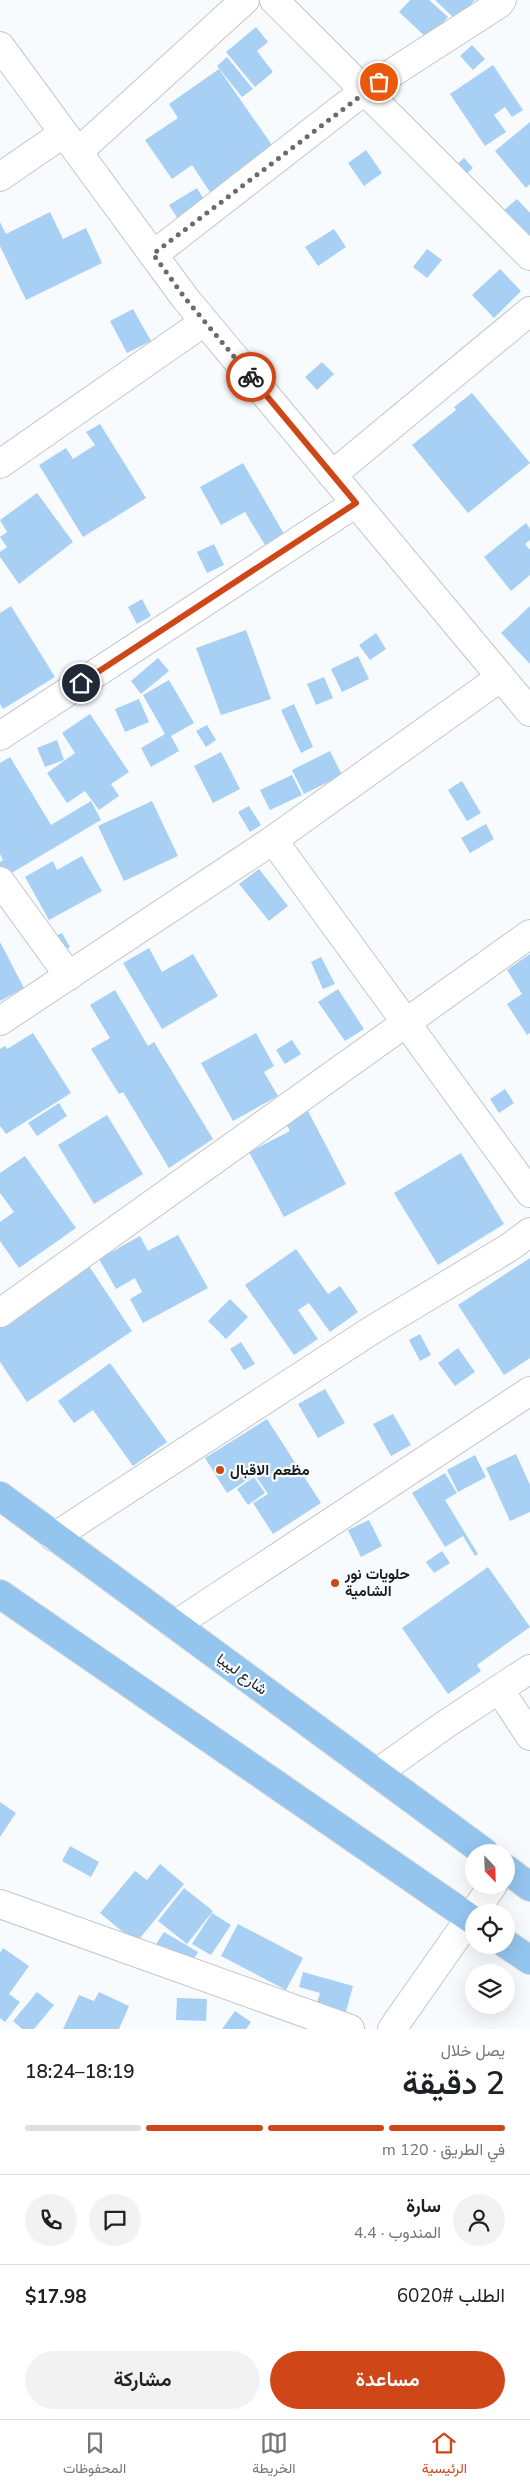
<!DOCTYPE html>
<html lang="ar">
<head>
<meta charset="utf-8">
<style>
  :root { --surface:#fff; --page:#f2f2f2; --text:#202124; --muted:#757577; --line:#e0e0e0; --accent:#cf4719 }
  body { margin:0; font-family:"Nunito Sans",Vazirmatn,sans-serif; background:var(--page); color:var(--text); direction:rtl; height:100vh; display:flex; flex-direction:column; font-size:19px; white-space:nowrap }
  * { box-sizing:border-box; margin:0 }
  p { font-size:16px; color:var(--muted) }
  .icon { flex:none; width:28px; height:28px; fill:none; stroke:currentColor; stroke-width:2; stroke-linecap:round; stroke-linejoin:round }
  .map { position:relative; height:2029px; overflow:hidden; direction:ltr }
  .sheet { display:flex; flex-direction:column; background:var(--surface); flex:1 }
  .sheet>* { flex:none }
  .needle { width:32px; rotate:157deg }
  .controls { position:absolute; left:465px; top:1844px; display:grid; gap:10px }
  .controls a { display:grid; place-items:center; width:50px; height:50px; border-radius:50%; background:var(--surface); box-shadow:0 5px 20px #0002; font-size:25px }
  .pin { position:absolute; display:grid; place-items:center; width:42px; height:42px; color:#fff; margin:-21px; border:2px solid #fff; border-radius:50%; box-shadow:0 1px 5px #0007 }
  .courier { position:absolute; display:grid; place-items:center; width:50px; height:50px; margin:-25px; border:4px solid #cf4719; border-radius:50%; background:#fff; color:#222; box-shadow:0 1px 6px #0007 }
  .overview em { font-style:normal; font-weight:600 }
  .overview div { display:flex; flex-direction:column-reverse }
  .overview { display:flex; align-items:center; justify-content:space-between; height:85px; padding:0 25px }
  h1 { font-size:32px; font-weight:600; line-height:38px }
  .bar { display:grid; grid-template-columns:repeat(4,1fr); gap:8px 5px; align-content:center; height:60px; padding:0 25px }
  .bar i { height:6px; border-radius:4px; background:var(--line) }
  .bar .on { background:var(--accent) }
  .bar p { grid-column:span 4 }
  .line { display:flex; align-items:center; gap:12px; padding:0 25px; border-top:1px solid var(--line) }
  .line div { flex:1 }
  .round { display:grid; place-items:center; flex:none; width:52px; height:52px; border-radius:26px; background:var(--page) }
  .cta { display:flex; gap:10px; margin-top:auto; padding:10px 25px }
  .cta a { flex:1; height:58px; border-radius:30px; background:var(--accent); color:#fff; font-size:20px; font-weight:600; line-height:58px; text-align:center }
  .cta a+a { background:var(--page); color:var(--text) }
  .tabs { display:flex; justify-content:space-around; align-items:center; height:70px; border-top:1px solid var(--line); background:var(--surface); font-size:14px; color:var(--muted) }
  .tabs a { display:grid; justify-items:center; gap:2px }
  .tabs .on { color:var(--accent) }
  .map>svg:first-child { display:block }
  .building { fill:#a8cff4 }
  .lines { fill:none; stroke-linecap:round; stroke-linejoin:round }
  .minor-casing { stroke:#c3c7ca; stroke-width:30 }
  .primary-casing { stroke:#d6d6d6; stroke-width:30 }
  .minor { stroke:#fff; stroke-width:28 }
  .primary { stroke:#94c5ef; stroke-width:28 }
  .done { stroke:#696b6c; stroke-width:5; stroke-dasharray:0 9 }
  .route { stroke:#cf4719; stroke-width:6 }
  .poi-dot { fill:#cf4719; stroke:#f7fbfe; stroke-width:2 }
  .labels { text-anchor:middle; stroke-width:4.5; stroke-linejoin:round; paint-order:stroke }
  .poi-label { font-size:15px; font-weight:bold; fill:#1c1d1e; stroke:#f7fbfe; text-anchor:start }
  .street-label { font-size:15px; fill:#1c1d1e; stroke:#f7fbfe }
</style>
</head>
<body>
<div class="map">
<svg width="530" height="2029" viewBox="0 0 530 2029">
  <rect width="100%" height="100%" fill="#f7fbfe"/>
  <path class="building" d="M410,0H429L448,17L428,39L399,12Z
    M435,0H475L456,20Z
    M256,27L268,42L257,51L273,72L255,87L226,52Z
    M472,45L485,59L473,70L460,56Z
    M227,57L253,89L242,97L217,66Z
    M493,65L523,110L512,117L505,107L494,115L506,132L485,146L450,94Z
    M219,69L276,151L212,195L192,165L172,179L145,140L178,118L169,104Z
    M530,122V184L526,188L495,151Z
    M366,150L382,173L364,186L348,163Z
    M464,158L473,168L454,185L445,175Z
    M197,188L206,203L178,219L169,205Z
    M517,199L530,213V238L502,212Z
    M50,212L63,239L86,228L102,263L26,300L0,246V222L6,234Z
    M334,229L346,247L318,266L305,247Z
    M427,249L442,260L427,278L413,267Z
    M500,269L521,291L494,318L472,295Z
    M133,309L151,341L127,353L110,321Z
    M322,362L334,374L317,390L305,377Z
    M472,393L530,463L468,513L412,445L456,410L454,407Z
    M100,424L146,498L83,537L39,465L66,448L73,459L95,445L86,432Z
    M243,463L284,534L265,545L245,512L221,525L200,487Z
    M37,493L73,542L19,584L0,557V552L7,547L0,537L7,532L0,520Z
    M526,523L530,529V540L525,544L530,550V575L511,591L484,557Z
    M214,544L224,565L207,573L197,552Z
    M142,599L151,616L137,624L128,607Z
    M11,606L55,677L3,709L0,704V613Z
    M530,606V664L501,633Z
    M246,630L271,699L221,715L196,648Z
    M376,633L386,649L370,660L359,645Z
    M358,656L369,679L342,692L331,669Z
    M158,658L169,671L141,694L131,681Z
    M324,677L333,698L316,705L307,684Z
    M169,680L194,723L171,736L179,751L151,767L141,748L165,734L143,695Z
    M139,699L149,722L125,732L115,709Z
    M294,704L313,747L301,753L281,710Z
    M90,714L129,772L111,784L119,796L99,810L85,791L67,803L47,773L75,753L62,733Z
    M207,725L216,740L206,747L196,731Z
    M57,740L64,760L45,767L37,748Z
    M330,751L342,775L304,794L292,770Z
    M221,752L240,789L213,803L194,766Z
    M10,757L51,825L91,801L101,820L3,878L0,873V862L3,860L0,854V763Z
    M292,775L302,795L270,810L260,790Z
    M462,781L481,813L467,821L448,790Z
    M152,801L178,856L124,881L98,826Z
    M249,806L261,825L250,832L238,812Z
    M486,824L494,839L470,853L461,838Z
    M82,856L102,891L49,920L25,877L53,861L57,870Z
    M259,869L288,906L269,921L239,884Z
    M62,933L70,947L53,956L46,942Z
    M0,942L24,988L0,1001Z
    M149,948L162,972L193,954L218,996L162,1029L123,963Z
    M530,954V1033L527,1035L507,1004L522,994L507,970Z
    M321,957L335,984L323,989L311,962Z
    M338,989L364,1029L345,1041L318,1002Z
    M115,990L148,1046L154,1042L213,1139L169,1168L123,1092L119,1094L91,1049L110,1038L90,1005Z
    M33,1033L71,1093L6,1134L0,1126V1049L5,1046L7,1049Z
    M256,1033L274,1066L264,1072L278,1096L233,1121L201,1063Z
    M292,1040L301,1054L285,1064L276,1050Z
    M505,1089L514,1103L499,1113L490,1099Z
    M59,1103L67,1116L37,1136L28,1123Z
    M308,1111L346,1184L284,1217L249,1152L290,1131L285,1122Z
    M107,1115L143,1174L94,1204L58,1145Z
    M461,1153L504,1224L438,1265L394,1193Z
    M25,1156L76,1228L19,1268L0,1241V1222L14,1212L0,1193V1173Z
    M178,1235L208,1288L143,1323L130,1299L142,1292L135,1278L116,1289L99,1259L140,1236L148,1251Z
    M296,1249L328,1294L340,1286L358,1312L330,1332L309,1303L298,1310L318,1339L294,1355L245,1285Z
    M530,1258V1358L504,1375L458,1305Z
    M87,1263L132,1331L27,1402L0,1362V1321Z
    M230,1299L248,1317L226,1339L208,1321Z
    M420,1334L431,1355L420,1361L409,1340Z
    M241,1342L255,1364L244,1370L230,1349Z
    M458,1348L475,1372L455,1386L438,1363Z
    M110,1363L167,1442L133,1466L93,1410L74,1423L58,1401Z
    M325,1389L345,1423L318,1438L298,1404Z
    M393,1414L411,1445L391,1456L373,1424Z
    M267,1419L321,1503L273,1534L253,1503L268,1494L255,1475L227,1493L205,1458Z
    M516,1454L530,1485V1512L510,1521L486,1468Z
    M475,1455L486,1477L458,1492L447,1470Z
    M445,1473L457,1493L445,1500L478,1554L475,1556L463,1536L445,1547L412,1493Z
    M254,1477L265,1493L248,1505L237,1489Z
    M369,1520L382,1546L361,1557L348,1530Z
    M442,1551L450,1563L434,1573L426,1562Z
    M488,1567L530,1627L477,1665L481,1671L448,1694L402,1628Z
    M0,1802L16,1813L0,1837Z
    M70,1846L99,1862L91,1877L62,1861Z
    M160,1864L184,1884L136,1943L100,1913L135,1871L147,1880Z
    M184,1888L213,1911L187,1944L158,1921Z
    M212,1913L231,1925L211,1955L192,1944Z
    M238,1924L303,1958L286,1990L221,1956Z
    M164,1932L198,1952L185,1973L151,1952Z
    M3,1948L29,1966L9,1994L20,2002L5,2022L0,2018V1953Z
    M303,1972L353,1986L345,2015L316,2006L320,1993L299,1987Z
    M37,1992L54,2005L34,2029H22L13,2021Z
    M99,1992L129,2006L119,2029H63L79,1995L94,2001Z
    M177,1998L207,1999L206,2021L176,2020Z
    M235,2011L251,2022L246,2029H222Z"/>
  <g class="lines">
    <defs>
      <path id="minor" d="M274,0L530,256
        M0,46L185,298L530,712
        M78,152L245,0
        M0,177L64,133
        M153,255L364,91L499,4L502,0
        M0,464L204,322
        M332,475L530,311
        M0,736L356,503
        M273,840L530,1193
        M0,881L69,976
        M0,1021L273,840L501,677
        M0,1313L530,934
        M54,1537L372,1330L510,1247L530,1232
        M175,1625L530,1391
        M499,1689L530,1736
        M377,1773L446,1724L530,1669
        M0,1904L350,2029
        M392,2029L493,1885"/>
      <path id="primary" d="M0,1496L484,1852
        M0,1594L474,1921
        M506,1869L530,1887
        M506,1944L530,1960"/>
    </defs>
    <use href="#minor" class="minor-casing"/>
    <use href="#primary" class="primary-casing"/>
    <use href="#minor" class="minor"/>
    <use href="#primary" class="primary"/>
  </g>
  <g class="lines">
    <path class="done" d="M251,377L185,298L153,254L379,82"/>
    <path class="route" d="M81,683L356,503L251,377"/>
  </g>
  <g class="poi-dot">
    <circle cx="220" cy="1470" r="5"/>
    <circle cx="335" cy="1583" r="5"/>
  </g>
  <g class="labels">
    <g class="poi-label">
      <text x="230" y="1475">مظعم الاقبال</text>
      <text x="345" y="1579">حلويات نور<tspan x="345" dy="17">الشامية</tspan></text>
    </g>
    <g class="street-label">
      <text transform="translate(242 1674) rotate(36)" y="5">شارع ليبيا</text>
    </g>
  </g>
</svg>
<div class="controls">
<a><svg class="needle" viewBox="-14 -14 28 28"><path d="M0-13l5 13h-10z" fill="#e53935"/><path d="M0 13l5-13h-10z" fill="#757577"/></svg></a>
<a><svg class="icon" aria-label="locate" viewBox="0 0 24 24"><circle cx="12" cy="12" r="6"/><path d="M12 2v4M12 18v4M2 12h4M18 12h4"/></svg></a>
<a><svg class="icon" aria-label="layers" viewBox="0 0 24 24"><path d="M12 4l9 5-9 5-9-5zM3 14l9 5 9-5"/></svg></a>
</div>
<div class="pin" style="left:379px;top:82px;background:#ea580c"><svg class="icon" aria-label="bag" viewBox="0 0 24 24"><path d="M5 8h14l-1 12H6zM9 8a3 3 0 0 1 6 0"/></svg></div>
<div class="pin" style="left:81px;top:683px;background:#1f2937"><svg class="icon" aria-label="home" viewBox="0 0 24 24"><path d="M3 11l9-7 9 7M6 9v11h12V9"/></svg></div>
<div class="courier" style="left:251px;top:377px"><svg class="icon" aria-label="bike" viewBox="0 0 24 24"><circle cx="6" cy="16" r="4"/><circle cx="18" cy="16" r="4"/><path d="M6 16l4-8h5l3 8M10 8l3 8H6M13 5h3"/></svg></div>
</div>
<section class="sheet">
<div class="overview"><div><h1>2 دقيقة</h1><p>يصل خلال</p></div><em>18:19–18:24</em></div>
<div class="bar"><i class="on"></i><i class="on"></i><i class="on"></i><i></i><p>في الطريق · 120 m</p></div>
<div class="line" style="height:90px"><a class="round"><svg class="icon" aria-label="person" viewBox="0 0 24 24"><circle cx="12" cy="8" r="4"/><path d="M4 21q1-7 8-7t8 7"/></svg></a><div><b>سارة</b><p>المندوب · 4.4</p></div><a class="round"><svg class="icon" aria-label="chat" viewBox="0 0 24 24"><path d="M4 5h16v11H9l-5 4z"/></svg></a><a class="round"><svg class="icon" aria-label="phone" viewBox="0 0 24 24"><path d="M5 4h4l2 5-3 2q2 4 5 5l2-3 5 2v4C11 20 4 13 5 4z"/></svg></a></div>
<div class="line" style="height:65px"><div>الطلب #6020</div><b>$17.98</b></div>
<div class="cta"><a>مساعدة</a><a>مشاركة</a></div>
</section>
<nav class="tabs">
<a class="on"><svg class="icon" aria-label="home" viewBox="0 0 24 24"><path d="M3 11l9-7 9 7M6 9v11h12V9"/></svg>الرئيسية</a>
<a><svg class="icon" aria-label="map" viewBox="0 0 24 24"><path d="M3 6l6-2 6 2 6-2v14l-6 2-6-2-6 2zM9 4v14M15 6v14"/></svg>الخريطة</a>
<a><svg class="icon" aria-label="saved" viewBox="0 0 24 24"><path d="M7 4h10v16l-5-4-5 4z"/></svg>المحفوظات</a>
</nav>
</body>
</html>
